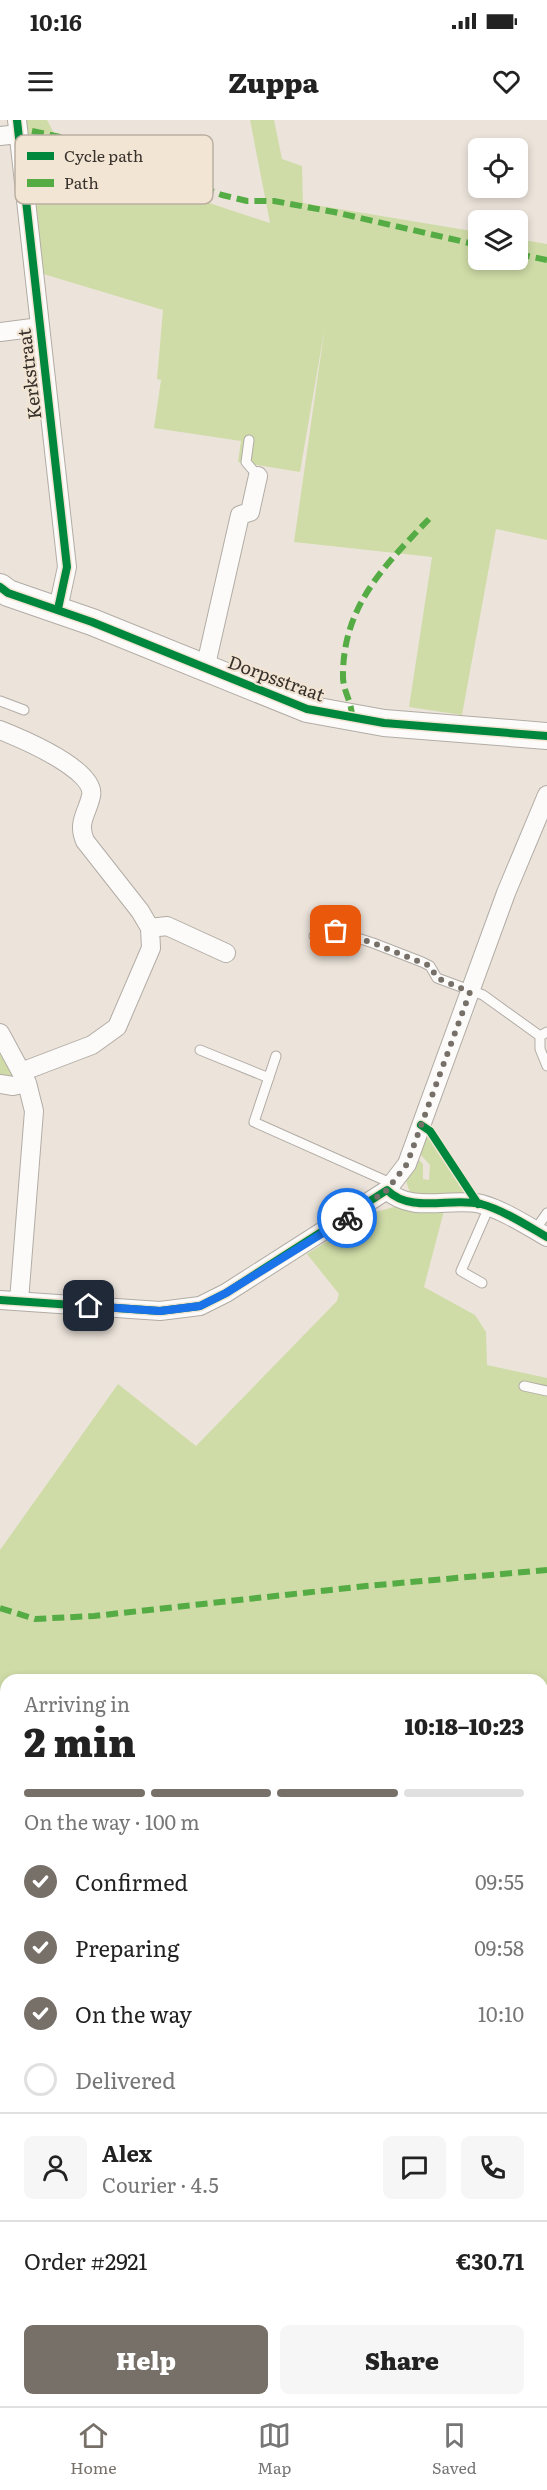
<!DOCTYPE html>
<html lang="en">
<head>
<meta charset="utf-8">
<style>
  :root { --surface:#fff; --page:#f6f6f6; --text:#222; --muted:#767676; --line:#e0e0e0; --accent:#777069 }
  body { margin:0; font-family:Literata,serif; background:var(--page); color:var(--text); height:100vh; display:flex; flex-direction:column; font-size:22px; white-space:nowrap }
  * { box-sizing:border-box; margin:0 }
  p { font-size:20px; color:var(--muted) }
  .icon { flex:none; width:33px; height:33px; fill:none; stroke:currentColor; stroke-width:2; stroke-linecap:round; stroke-linejoin:round }
  .map { position:relative; flex:1; overflow:hidden }
  .panel { position:absolute; left:0px; top:1554px; width:548px; height:732px; display:flex; flex-direction:column; background:var(--surface); border-radius:18px 18px 0 0; box-shadow:0 3px 9px #0003 }
  .panel>* { flex:none }
  .buttons { position:absolute; left:468px; top:18px; display:grid; gap:12px }
  .buttons a { display:grid; place-items:center; width:60px; height:60px; border-radius:9px; background:var(--surface); box-shadow:0 3px 9px #0003; font-size:30px }
  .pin { position:absolute; display:grid; place-items:center; width:51px; height:51px; color:#fff; margin:-26px; border-radius:12px; box-shadow:0 3px 9px #0006 }
  .courier { position:absolute; display:grid; place-items:center; width:60px; height:60px; margin:-30px; border:4px solid #1a73e8; border-radius:50%; background:#fff; color:#222; box-shadow:0 2px 8px #0007 }
  .overview em { font-style:normal; font-weight:800 }
  .overview div { display:flex; flex-direction:column-reverse }
  .overview { display:flex; align-items:center; justify-content:space-between; height:102px; padding:0 24px }
  h1 { font-size:39px; font-weight:800; line-height:45px }
  .bar { display:grid; grid-template-columns:repeat(4,1fr); gap:9px 6px; align-content:center; height:72px; padding:0 24px }
  .bar i { height:8px; border-radius:4px; background:var(--line) }
  .bar .on { background:var(--accent) }
  .bar p { grid-column:span 4 }
  .line { display:flex; align-items:center; gap:15px; padding:0 24px; border-top:2px solid var(--line) }
  .line div { flex:1 }
  .round { display:grid; place-items:center; flex:none; width:63px; height:63px; border-radius:9px; background:var(--page) }
  ol { padding:0 24px; list-style:none }
  li { display:flex; align-items:center; gap:18px; height:66px }
  li p { margin-inline-start:auto }
  li .icon { padding:6px; border-radius:50%; background:var(--accent); color:#fff; stroke-width:4 }
  li:last-child { color:var(--muted) }
  li i { width:33px; height:33px; border:3px solid var(--line); border-radius:50% }
  .primary-button { display:flex; gap:12px; margin-top:auto; padding:12px 24px }
  .primary-button a { flex:1; height:69px; border-radius:9px; background:var(--accent); color:#fff; font-size:24px; font-weight:800; line-height:69px; text-align:center }
  .primary-button a+a { background:var(--page); color:var(--text) }
  .status { display:flex; justify-content:space-between; align-items:center; height:42px; padding:0 30px; background:var(--surface); direction:ltr }
  .status svg { height:16px; fill:currentColor }
  header { display:flex; justify-content:space-between; align-items:center; height:78px; padding:0 24px; background:var(--surface); font-size:27px; font-weight:800 }
  .dock { display:flex; justify-content:space-around; align-items:center; height:84px; border-top:2px solid var(--line); background:var(--surface); font-size:16px; color:var(--muted) }
  .dock a { display:grid; justify-items:center; gap:3px }
  .dock .on { color:var(--accent) }
  .map>svg:first-child { display:block }
  .green { fill:#cfdca7 }
  .water { fill:#48c0da }
  .lines { fill:none; stroke-linecap:round; stroke-linejoin:round }
  .lane-casing { stroke:#b2aca5; stroke-width:11 }
  .street-casing { stroke:#b2aca5; stroke-width:20 }
  .secondary-casing { stroke:#b2aca5; stroke-width:28 }
  .lane { stroke:#fcfbfa; stroke-width:9 }
  .street { stroke:#fcfbfa; stroke-width:18 }
  .secondary { stroke:#fcfbfa; stroke-width:26 }
  .quiet { stroke:#55ac44; stroke-width:6; stroke-dasharray:12 6; stroke-linecap:butt }
  .cycleway-casing { stroke:#f3e5d4; stroke-width:11 }
  .cycleway { stroke:#00873e; stroke-width:8 }
  .done { stroke:#777069; stroke-width:6; stroke-dasharray:0 10.8 }
  .route { stroke:#1a73e8; stroke-width:8 }
  .labels { text-anchor:middle; stroke-width:4.5; stroke-linejoin:round; paint-order:stroke }
  .street-label { font-size:18px; fill:#38322c; stroke:#f3e5d4 }
  .key { fill:#f3e5d4; stroke:#bbafa2; stroke-width:1.5 }
  .key-label { font-size:16px; fill:#38322c }
</style>
</head>
<body>
<div class="status"><b>10:16</b><svg viewBox="0 0 49 12"><path d="M0 12V9h3v3zM5 12V6h3v6zM10 12V3h3v9zM15 12V0h3v12zM26 1h20v11H26zM47 4h2v5h-2z"/></svg></div>
<header><svg class="icon" aria-label="menu" viewBox="0 0 24 24"><path d="M4 6h16M4 12h16M4 18h16"/></svg>Zuppa<svg class="icon" aria-label="heart" viewBox="0 0 24 24"><path d="M12 20l-8-8c-3-5 5-10 8-4 3-6 11-1 8 4z"/></svg></header>
<div class="map">
<svg width="547" height="2286" viewBox="0 0 547 2286">
  <rect width="100%" height="100%" fill="#ece4db"/>
  <path class="green" d="M12,0H47L57,19L176,72L270,103L250,0H274L282,39L302,46L303,83L478,112V140H518V119L547,124V420L496,409L462,595L409,587L432,437L294,422L325,206L300,352L238,342L241,321L154,308L161,260L157,259L163,190L40,153Z
    M0,932L13,956L4,961H0Z
    M427,1013L469,1076H411L406,1061L418,1039L423,1044V1059L429,1060L430,1045L420,1034Z
    M394,1087H445L424,1167L475,1195L486,1212L487,1245L547,1258V1571L542,1570V1560H6V1622L0,1623V1430L118,1264L196,1326L337,1181L339,1174L307,1134L372,1093Z
    M547,1944V2089L542,2083V1951Z
    M0,2090L6,2093V2227L0,2225Z
    M542,2147L547,2152V2234L542,2232Z
    M542,2266H547V2286H171L155,2280H542Z"/>
  <path class="water" d="M547,1603V1944L542,1951V1604Z
    M6,1622V2093L0,2090V1623Z
    M542,2083L547,2089V2152L542,2147Z
    M542,2232L547,2234V2266H542Z
    M0,2255L6,2257V2280H66L82,2286H0Z"/>
  <g class="lines">
    <defs>
      <path id="lane" d="M249,320L246,342L258,356
        M0,581L24,590
        M314,816L336,811L373,823L422,842L430,846L437,858L483,875L540,916
        M547,912L540,916V929L547,946
        M200,930L269,958
        M276,936L254,1002L393,1064
        M535,1110L547,1093
        M482,1163L461,1151L489,1087
        M524,1266L547,1271"/>
      <path id="street" d="M17,0L67,447L58,489
        M0,16L18,14
        M0,212L40,207
        M205,549L240,395L250,392L258,356
        M0,610C20,618 97,650 91,676C87,694 77,702 85,721L140,791L150,808L151,828L117,907L92,925L21,952
        M150,808L167,806L226,833
        M0,913L27,963L34,991L19,1181
        M0,964L13,966L27,963
        M387,1070C411,1094 451,1077 481,1084C503,1090 526,1105 547,1117
        M0,1180L160,1191L200,1186L226,1173L387,1070L407,1044L506,773L547,675"/>
      <path id="secondary" d="M0,467L8,473L92,502L307,589L384,603L547,616"/>
    </defs>
    <use href="#lane" class="lane-casing"/>
    <use href="#street" class="street-casing"/>
    <use href="#secondary" class="secondary-casing"/>
    <use href="#lane" class="lane"/>
    <use href="#street" class="street"/>
    <use href="#secondary" class="secondary"/>
    <path class="quiet" d="M32,11L75,20L222,75L247,81H274L334,92L478,125
      M518,134L547,140
      M352,598C352,581 344,574 343,558C342,487 384,446 429,399
      M0,1488L35,1499L94,1496L366,1466L547,1450"/>
    <defs>
      <path id="cycleway" d="M17,0L67,447L58,489
        M0,467L8,473L92,502L307,589L384,603L547,616
        M421,1005L430,1011L478,1084
        M0,1180L160,1191L200,1186L226,1173L387,1070C411,1094 451,1077 481,1084C503,1090 526,1105 547,1117"/>
    </defs>
    <use href="#cycleway" class="cycleway-casing"/>
    <use href="#cycleway" class="cycleway"/>
  </g>
  <g class="lines">
    <path class="done" d="M336,811L373,823L430,846L437,858L470,872L407,1044L387,1070L347,1098"/>
    <path class="route" d="M89,1186L160,1191L200,1186L226,1173L347,1098"/>
  </g>
  <g class="labels">
    <g class="street-label">
      <text transform="translate(30 254) rotate(-97)" y="6">Kerkstraat</text>
      <text transform="translate(276 559) rotate(20)" y="6">Dorpsstraat</text>
    </g>
  </g>
  <rect x="15" y="15" width="198" height="69" rx="9" class="key"/>
  <rect x="27" y="32" width="27" height="8" fill="#00873e"/>
  <rect x="27" y="59" width="27" height="8" fill="#55ac44"/>
  <g class="key-label">
    <text x="64" y="42">Cycle path</text>
    <text x="64" y="69">Path</text>
  </g>
</svg>
<div class="buttons">
<a><svg class="icon" aria-label="locate" viewBox="0 0 24 24"><circle cx="12" cy="12" r="6"/><path d="M12 2v4M12 18v4M2 12h4M18 12h4"/></svg></a>
<a><svg class="icon" aria-label="layers" viewBox="0 0 24 24"><path d="M12 4l9 5-9 5-9-5zM3 14l9 5 9-5"/></svg></a>
</div>
<div class="pin" style="left:336px;top:811px;background:#ea580c"><svg class="icon" aria-label="bag" viewBox="0 0 24 24"><path d="M5 8h14l-1 12H6zM9 8a3 3 0 0 1 6 0"/></svg></div>
<div class="pin" style="left:89px;top:1186px;background:#1f2937"><svg class="icon" aria-label="home" viewBox="0 0 24 24"><path d="M3 11l9-7 9 7M6 9v11h12V9"/></svg></div>
<div class="courier" style="left:347px;top:1098px"><svg class="icon" aria-label="bike" viewBox="0 0 24 24"><circle cx="6" cy="16" r="4"/><circle cx="18" cy="16" r="4"/><path d="M6 16l4-8h5l3 8M10 8l3 8H6M13 5h3"/></svg></div>
<section class="panel">
<div class="overview"><div><h1>2 min</h1><p>Arriving in</p></div><em>10:18–10:23</em></div>
<div class="bar"><i class="on"></i><i class="on"></i><i class="on"></i><i></i><p>On the way · 100 m</p></div>
<ol>
<li><svg class="icon" aria-label="check" viewBox="0 0 24 24"><path d="M5 12l5 5 9-10"/></svg>Confirmed<p>09:55</p></li>
<li><svg class="icon" aria-label="check" viewBox="0 0 24 24"><path d="M5 12l5 5 9-10"/></svg>Preparing<p>09:58</p></li>
<li><svg class="icon" aria-label="check" viewBox="0 0 24 24"><path d="M5 12l5 5 9-10"/></svg>On the way<p>10:10</p></li>
<li><i></i>Delivered</li>
</ol>
<div class="line" style="height:108px"><a class="round"><svg class="icon" aria-label="person" viewBox="0 0 24 24"><circle cx="12" cy="8" r="4"/><path d="M4 21q1-7 8-7t8 7"/></svg></a><div><b>Alex</b><p>Courier · 4.5</p></div><a class="round"><svg class="icon" aria-label="chat" viewBox="0 0 24 24"><path d="M4 5h16v11H9l-5 4z"/></svg></a><a class="round"><svg class="icon" aria-label="phone" viewBox="0 0 24 24"><path d="M5 4h4l2 5-3 2q2 4 5 5l2-3 5 2v4C11 20 4 13 5 4z"/></svg></a></div>
<div class="line" style="height:78px"><div>Order #2921</div><b>€30.71</b></div>
<div class="primary-button"><a>Help</a><a>Share</a></div>
</section>
</div>
<nav class="dock">
<a class="on"><svg class="icon" aria-label="home" viewBox="0 0 24 24"><path d="M3 11l9-7 9 7M6 9v11h12V9"/></svg>Home</a>
<a><svg class="icon" aria-label="map" viewBox="0 0 24 24"><path d="M3 6l6-2 6 2 6-2v14l-6 2-6-2-6 2zM9 4v14M15 6v14"/></svg>Map</a>
<a><svg class="icon" aria-label="saved" viewBox="0 0 24 24"><path d="M7 4h10v16l-5-4-5 4z"/></svg>Saved</a>
</nav>
</body>
</html>
